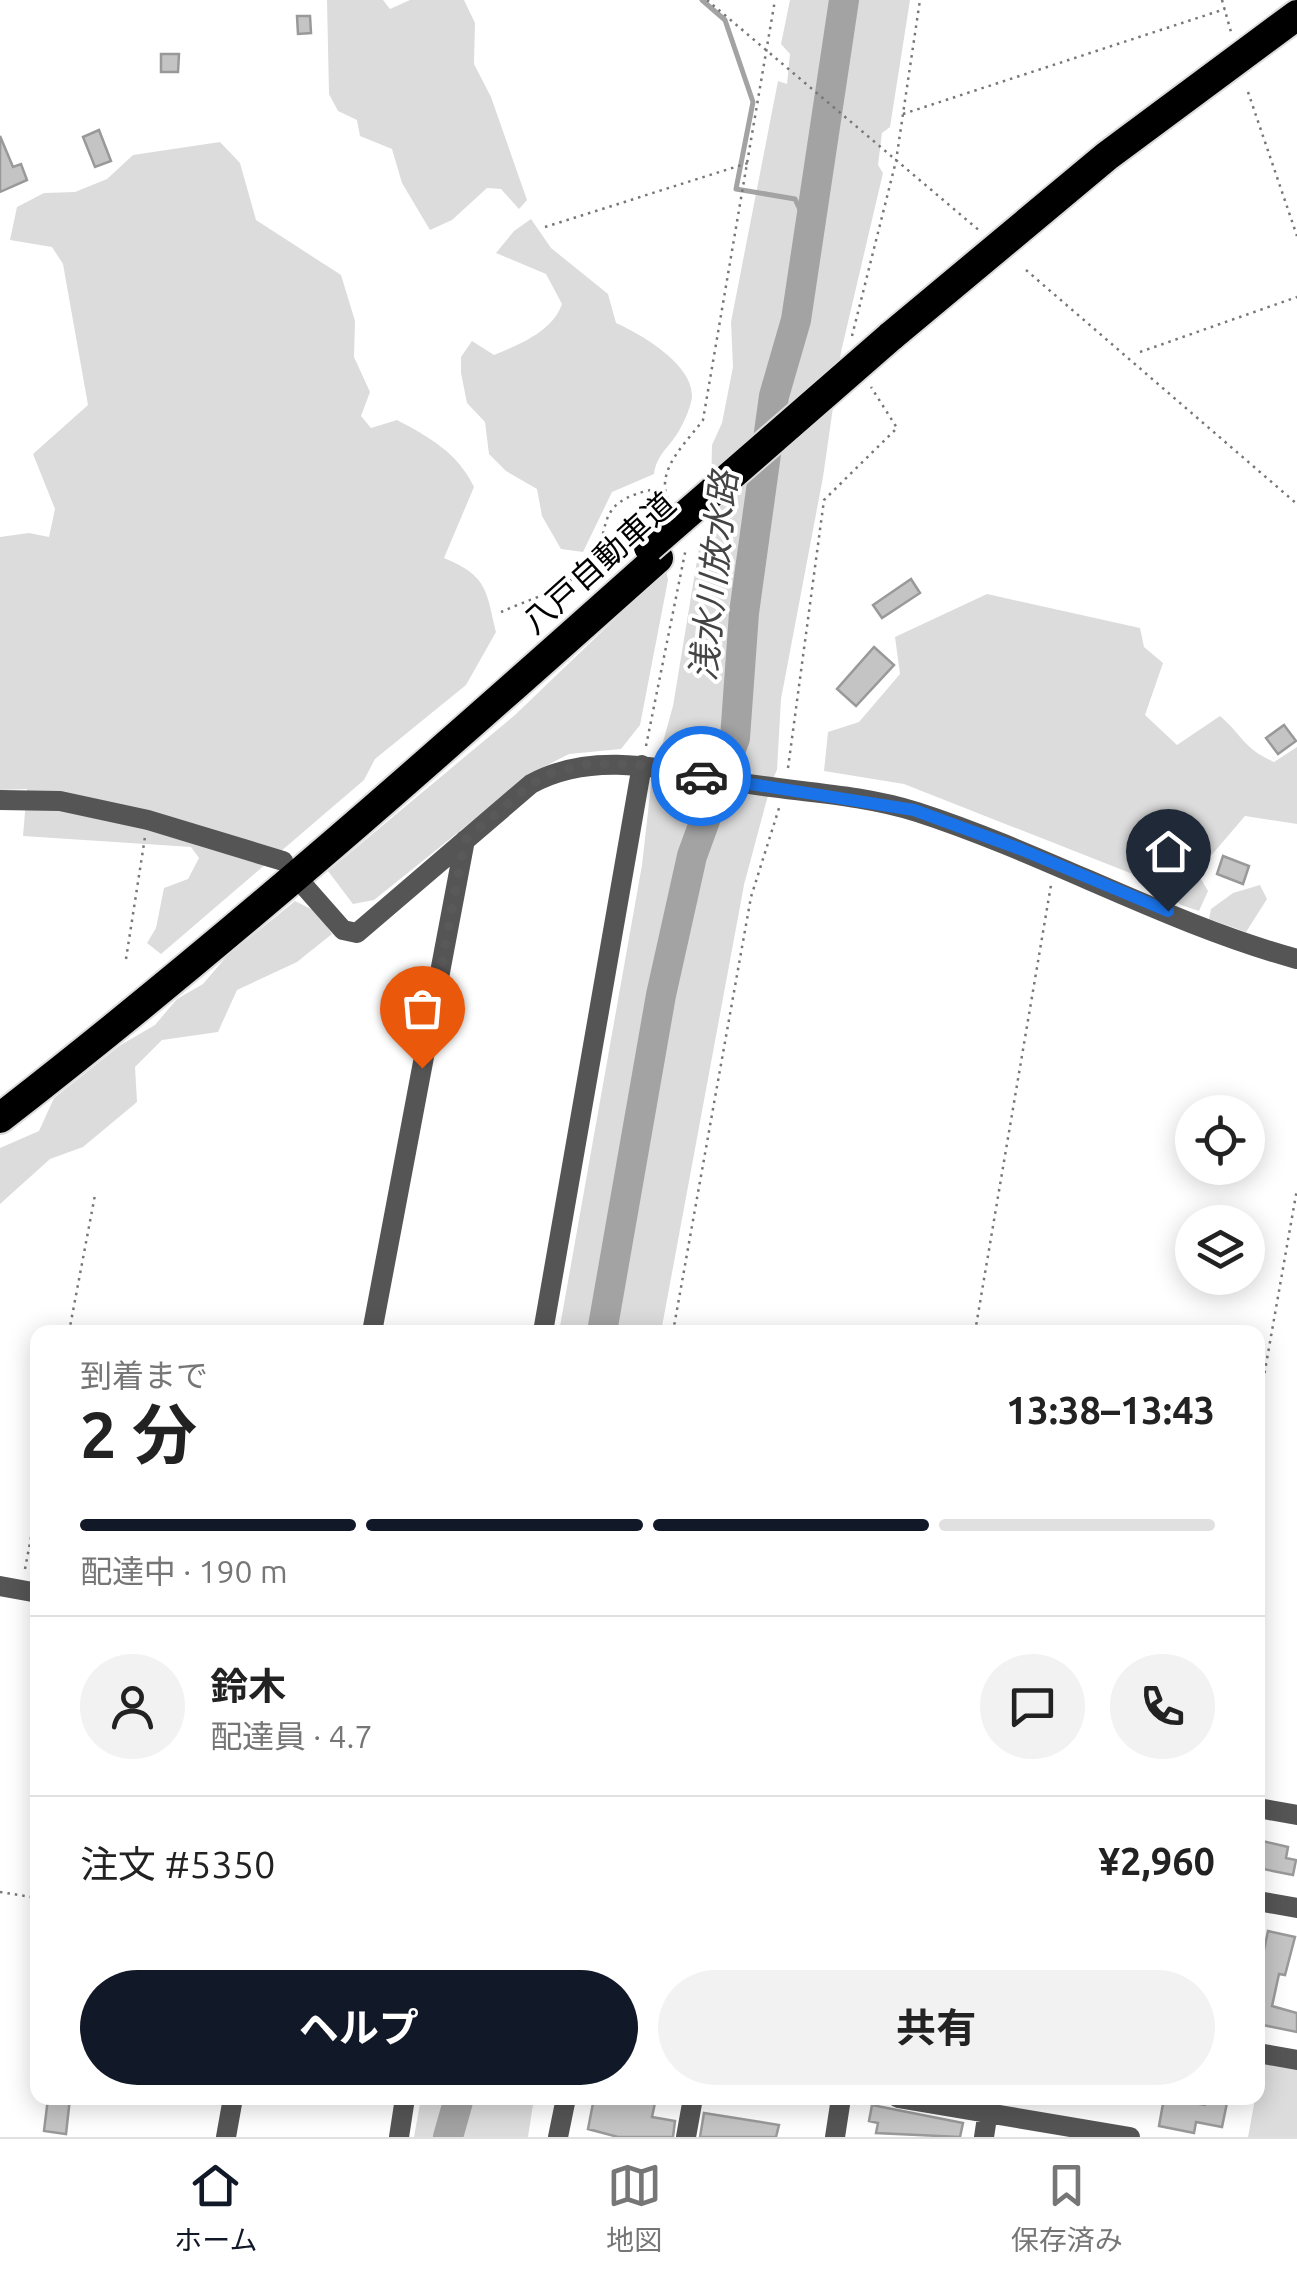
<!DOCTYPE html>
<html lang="ja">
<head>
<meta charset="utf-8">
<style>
  :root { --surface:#fff; --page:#f2f2f2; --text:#222; --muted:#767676; --line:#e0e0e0; --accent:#111827 }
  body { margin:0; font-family:Ubuntu,"Noto Sans JP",sans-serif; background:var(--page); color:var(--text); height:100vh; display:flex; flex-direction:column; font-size:38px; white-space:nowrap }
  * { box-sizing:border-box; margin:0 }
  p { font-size:32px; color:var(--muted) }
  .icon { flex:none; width:55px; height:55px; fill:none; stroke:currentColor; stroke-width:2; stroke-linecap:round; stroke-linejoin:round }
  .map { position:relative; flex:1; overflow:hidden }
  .details { position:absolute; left:30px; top:1325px; width:1235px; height:780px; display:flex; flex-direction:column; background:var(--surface); border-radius:20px; box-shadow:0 5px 25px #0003 }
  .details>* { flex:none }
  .tools { position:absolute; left:1175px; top:1095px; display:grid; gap:20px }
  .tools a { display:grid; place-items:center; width:90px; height:90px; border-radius:50%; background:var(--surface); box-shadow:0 5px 25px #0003; font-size:50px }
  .pin { position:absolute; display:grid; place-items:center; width:85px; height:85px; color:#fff; margin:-102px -42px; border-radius:50% 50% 50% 0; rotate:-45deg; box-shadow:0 0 10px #0007 }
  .pin .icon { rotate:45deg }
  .courier { position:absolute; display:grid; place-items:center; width:100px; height:100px; margin:-50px; border:8px solid #1a73e8; border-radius:50%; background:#fff; color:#222; box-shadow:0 2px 12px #0007 }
  .summary em { font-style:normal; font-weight:700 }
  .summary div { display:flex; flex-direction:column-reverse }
  .summary { display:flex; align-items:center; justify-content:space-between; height:170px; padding:0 50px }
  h1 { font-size:65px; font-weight:700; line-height:75px }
  .bar { display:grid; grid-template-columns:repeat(4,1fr); gap:15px 10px; align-content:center; height:120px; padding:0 50px }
  .bar i { height:12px; border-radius:8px; background:var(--line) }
  .bar .active { background:var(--accent) }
  .bar p { grid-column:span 4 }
  .line { display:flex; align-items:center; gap:25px; padding:0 50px; border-top:2px solid var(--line) }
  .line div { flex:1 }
  .round { display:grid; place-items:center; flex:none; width:105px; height:105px; border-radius:52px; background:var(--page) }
  .action { display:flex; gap:20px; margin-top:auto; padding:20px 50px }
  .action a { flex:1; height:115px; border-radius:60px; background:var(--accent); color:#fff; font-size:40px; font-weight:700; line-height:115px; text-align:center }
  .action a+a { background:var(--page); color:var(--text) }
  .menu { display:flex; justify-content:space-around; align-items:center; height:140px; border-top:2px solid var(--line); background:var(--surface); font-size:28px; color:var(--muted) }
  .menu a { display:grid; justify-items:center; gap:5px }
  .menu .active { color:var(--accent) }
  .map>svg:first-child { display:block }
  .green { fill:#dcdcdc }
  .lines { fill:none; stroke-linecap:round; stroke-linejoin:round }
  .stream { stroke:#a3a3a3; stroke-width:5 }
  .river { stroke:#a3a3a3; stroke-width:30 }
  .building { fill:#c4c4c4; stroke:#999; stroke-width:2.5 }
  .motorway-casing { stroke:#dbdbdb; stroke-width:34 }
  .path { stroke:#777; stroke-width:2.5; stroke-dasharray:2.5 5; stroke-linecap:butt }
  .minor { stroke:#555; stroke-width:20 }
  .tertiary { stroke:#555; stroke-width:20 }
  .motorway { stroke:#000; stroke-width:30 }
  .motorway-bridge-casing { stroke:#dbdbdb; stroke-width:34; stroke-linecap:butt }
  .motorway-bridge { stroke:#000; stroke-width:30 }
  .done { stroke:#595959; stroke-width:10; stroke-dasharray:0 18 }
  .route { stroke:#1a73e8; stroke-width:12 }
  .labels { text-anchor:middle; stroke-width:8; stroke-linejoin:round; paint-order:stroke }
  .street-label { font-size:32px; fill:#000; stroke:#fff }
  .water-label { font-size:35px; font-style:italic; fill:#444; stroke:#fff }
</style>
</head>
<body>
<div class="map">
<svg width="1297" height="2137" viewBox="0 0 1297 2137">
  <rect width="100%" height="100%" fill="#fff"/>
  <path class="green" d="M327,0H383L390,9L410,0H464L475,23L474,64L491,97L527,200L519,209L501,189L487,188L452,220L430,230L402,183L392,149L360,136L357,120L338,111L329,94Z
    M790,0H910L890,127L882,133L878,165L883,173L841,352L823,477L781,699L777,770C772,776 749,868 744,885L661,1332H559L642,865L651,785L673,706L699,548L710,530L712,445L722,423L733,367L731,322L778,81L787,84L790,54L781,44Z
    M220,142L240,163L256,220L341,275L355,321L354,357L370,392L361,416L371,428L397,420C429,437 458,453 474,487L444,558C487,576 486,589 496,632L466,685L375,759L364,780L161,954L147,943L156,928L164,888L188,879L199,858L191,847L23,836L27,789L0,790V537L29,533L49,537L55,509L33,454L88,405L63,264L52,247L10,240L17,207L44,193L75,192L107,179L133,155Z
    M531,219L551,248L608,294L616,323C641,334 694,365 692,397C691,406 685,420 681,427C672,446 657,452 654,474L612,492L583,552L561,549L542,516L537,489L506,471L489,454L485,422L467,403L461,373V357L472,341L494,355C520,344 552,332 562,304L546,274L496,253L514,231Z
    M666,570L668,580L640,725L621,749L569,754L532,773L374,900L353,904L328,871L515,715Z
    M987,594L1140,628L1144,647L1163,663L1145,715L1177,745L1220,716C1244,737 1243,748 1274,762L1297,747V824L1245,816L1197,872L1208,891L1199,911L1181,905L1158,884L904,784L824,771L828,732L859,722L900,674L895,637Z
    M1260,885L1267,899L1246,932L1209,919L1211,909L1233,893Z
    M295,901L317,912L332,934L297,962L237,990L218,1032L162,1040L135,1067L137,1102L83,1147L50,1159L0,1204V1148L39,1131L54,1098L119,1046L155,1025L177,999L203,984L227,956Z
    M1262,2061L1297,2067V2137H1248Z
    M421,2098H534L528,2137H414Z"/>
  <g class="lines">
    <path class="stream" d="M702,0L725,20L753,102L736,189L795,199L810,231"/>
    <path class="river" d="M602,1332L661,995L692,856L735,738L744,613L774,396L796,320L844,0
      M448,2137L459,2098"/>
  </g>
  <path class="building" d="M297,16H310L311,33L298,34Z
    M161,54H179L178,72H161Z
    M99,130L111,161L95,167L83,137Z
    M0,136L13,167L21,164L27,180L0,192Z
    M911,579L920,593L882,618L873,605Z
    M874,647L894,665L856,706L837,689Z
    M1284,725L1296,741L1278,754L1266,738Z
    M1223,856L1249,866L1243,884L1217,874Z
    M1258,1840L1288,1847L1286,1858L1296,1860L1293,1875L1258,1868Z
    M1268,1931L1295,1937L1285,1975L1279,1974L1272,2006L1297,2013V2032L1258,2024V1979Z
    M48,2098H70L66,2134L44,2131Z
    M594,2098H656L652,2117L675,2121L673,2137H618L588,2129Z
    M1164,2098L1205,2105L1211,2098H1228L1222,2127L1196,2122L1194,2133L1159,2126Z
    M872,2105L963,2123L960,2137L876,2133L878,2123L869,2121Z
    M704,2113L779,2125L776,2137H700Z"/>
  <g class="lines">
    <defs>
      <path id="motorway" d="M890,337L1107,156L1297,15
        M0,1118C228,941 443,750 658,558"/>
    </defs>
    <use href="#motorway" class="motorway-casing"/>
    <path class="path" d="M707,0L981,232
      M1222,0L1231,32
      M1248,92L1297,236
      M903,114L1225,9
      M545,227L748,163
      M1026,270L1297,504
      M852,336L896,161L920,0
      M1140,352L1297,297
      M668,499C655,470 687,442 703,420L775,0
      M501,612C525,601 557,592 578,575C624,539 578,502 661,488
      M646,746L686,548
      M788,768L824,500L897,428L871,387
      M126,959L145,837
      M69,1332L95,1195
      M673,1332L751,897L780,805
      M975,1332L1051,885
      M1258,1410L1297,1189
      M25,1569L38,1501
      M0,1892L38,1898"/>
    <path class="minor" d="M0,800L60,801L148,820L283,861
      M306,888L343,930L357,933L531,784C593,750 663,769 730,781C791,792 857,793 917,812C1047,854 1166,923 1297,959
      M372,1332L465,840
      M543,1332L642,765
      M0,1586L38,1593
      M1258,1808L1297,1815
      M1258,2053L1297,2060
      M898,2098L1130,2137
      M226,2137L233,2098
      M399,2137L405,2098
      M558,2137L566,2098
      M686,2137L693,2098
      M984,2137L990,2098"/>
    <path class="tertiary" d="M1258,1901L1297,1908
      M835,2137L841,2098"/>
    <use href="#motorway" class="motorway"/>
    <defs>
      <path id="motorway-bridge" d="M649,547L890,337"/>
    </defs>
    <use href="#motorway-bridge" class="motorway-bridge-casing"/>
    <use href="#motorway-bridge" class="motorway-bridge"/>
  </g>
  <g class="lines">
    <path class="done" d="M422,1068L465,840L531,784L553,772L588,764L642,765L701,776"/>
    <path class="route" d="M701,776L914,810L1020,849L1168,911"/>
  </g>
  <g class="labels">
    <g class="street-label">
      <text transform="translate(599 563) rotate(-42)" y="11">八戸自動車道</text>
    </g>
    <g class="water-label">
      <text transform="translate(714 576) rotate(-84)" y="12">浅水川放水路</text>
    </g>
  </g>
</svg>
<div class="tools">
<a><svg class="icon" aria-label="locate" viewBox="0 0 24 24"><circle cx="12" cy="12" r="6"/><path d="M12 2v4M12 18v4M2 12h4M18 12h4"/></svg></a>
<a><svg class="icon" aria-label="layers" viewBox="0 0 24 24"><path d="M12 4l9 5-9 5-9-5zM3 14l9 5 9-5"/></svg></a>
</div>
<div class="pin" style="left:422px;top:1068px;background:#ea580c"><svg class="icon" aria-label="bag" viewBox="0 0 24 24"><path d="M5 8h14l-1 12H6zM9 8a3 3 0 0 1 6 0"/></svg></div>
<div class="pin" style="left:1168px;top:911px;background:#1f2937"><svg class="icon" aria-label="home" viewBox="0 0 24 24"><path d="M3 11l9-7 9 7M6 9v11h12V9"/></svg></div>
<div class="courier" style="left:701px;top:776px"><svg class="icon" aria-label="car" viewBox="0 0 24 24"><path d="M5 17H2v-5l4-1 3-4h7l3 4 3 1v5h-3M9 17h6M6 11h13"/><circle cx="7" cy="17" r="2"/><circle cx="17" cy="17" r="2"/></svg></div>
<section class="details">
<div class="summary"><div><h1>2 分</h1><p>到着まで</p></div><em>13:38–13:43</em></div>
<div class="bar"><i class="active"></i><i class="active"></i><i class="active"></i><i></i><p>配達中 · 190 m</p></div>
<div class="line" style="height:180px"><a class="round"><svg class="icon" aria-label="person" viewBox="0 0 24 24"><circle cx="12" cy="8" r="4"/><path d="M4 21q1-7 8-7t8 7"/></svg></a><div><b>鈴木</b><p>配達員 · 4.7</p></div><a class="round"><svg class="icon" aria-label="chat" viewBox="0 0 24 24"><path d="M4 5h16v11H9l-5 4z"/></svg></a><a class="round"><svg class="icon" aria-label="phone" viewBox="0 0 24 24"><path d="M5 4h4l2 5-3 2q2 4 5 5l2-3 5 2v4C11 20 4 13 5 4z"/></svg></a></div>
<div class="line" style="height:130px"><div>注文 #5350</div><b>¥2,960</b></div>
<div class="action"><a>ヘルプ</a><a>共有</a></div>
</section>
</div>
<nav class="menu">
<a class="active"><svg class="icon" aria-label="home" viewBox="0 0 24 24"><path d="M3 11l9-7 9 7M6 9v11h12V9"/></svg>ホーム</a>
<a><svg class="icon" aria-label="map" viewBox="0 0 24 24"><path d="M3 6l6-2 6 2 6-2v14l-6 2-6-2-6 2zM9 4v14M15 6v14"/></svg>地図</a>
<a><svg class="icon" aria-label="saved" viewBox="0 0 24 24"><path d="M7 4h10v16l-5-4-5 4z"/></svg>保存済み</a>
</nav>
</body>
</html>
